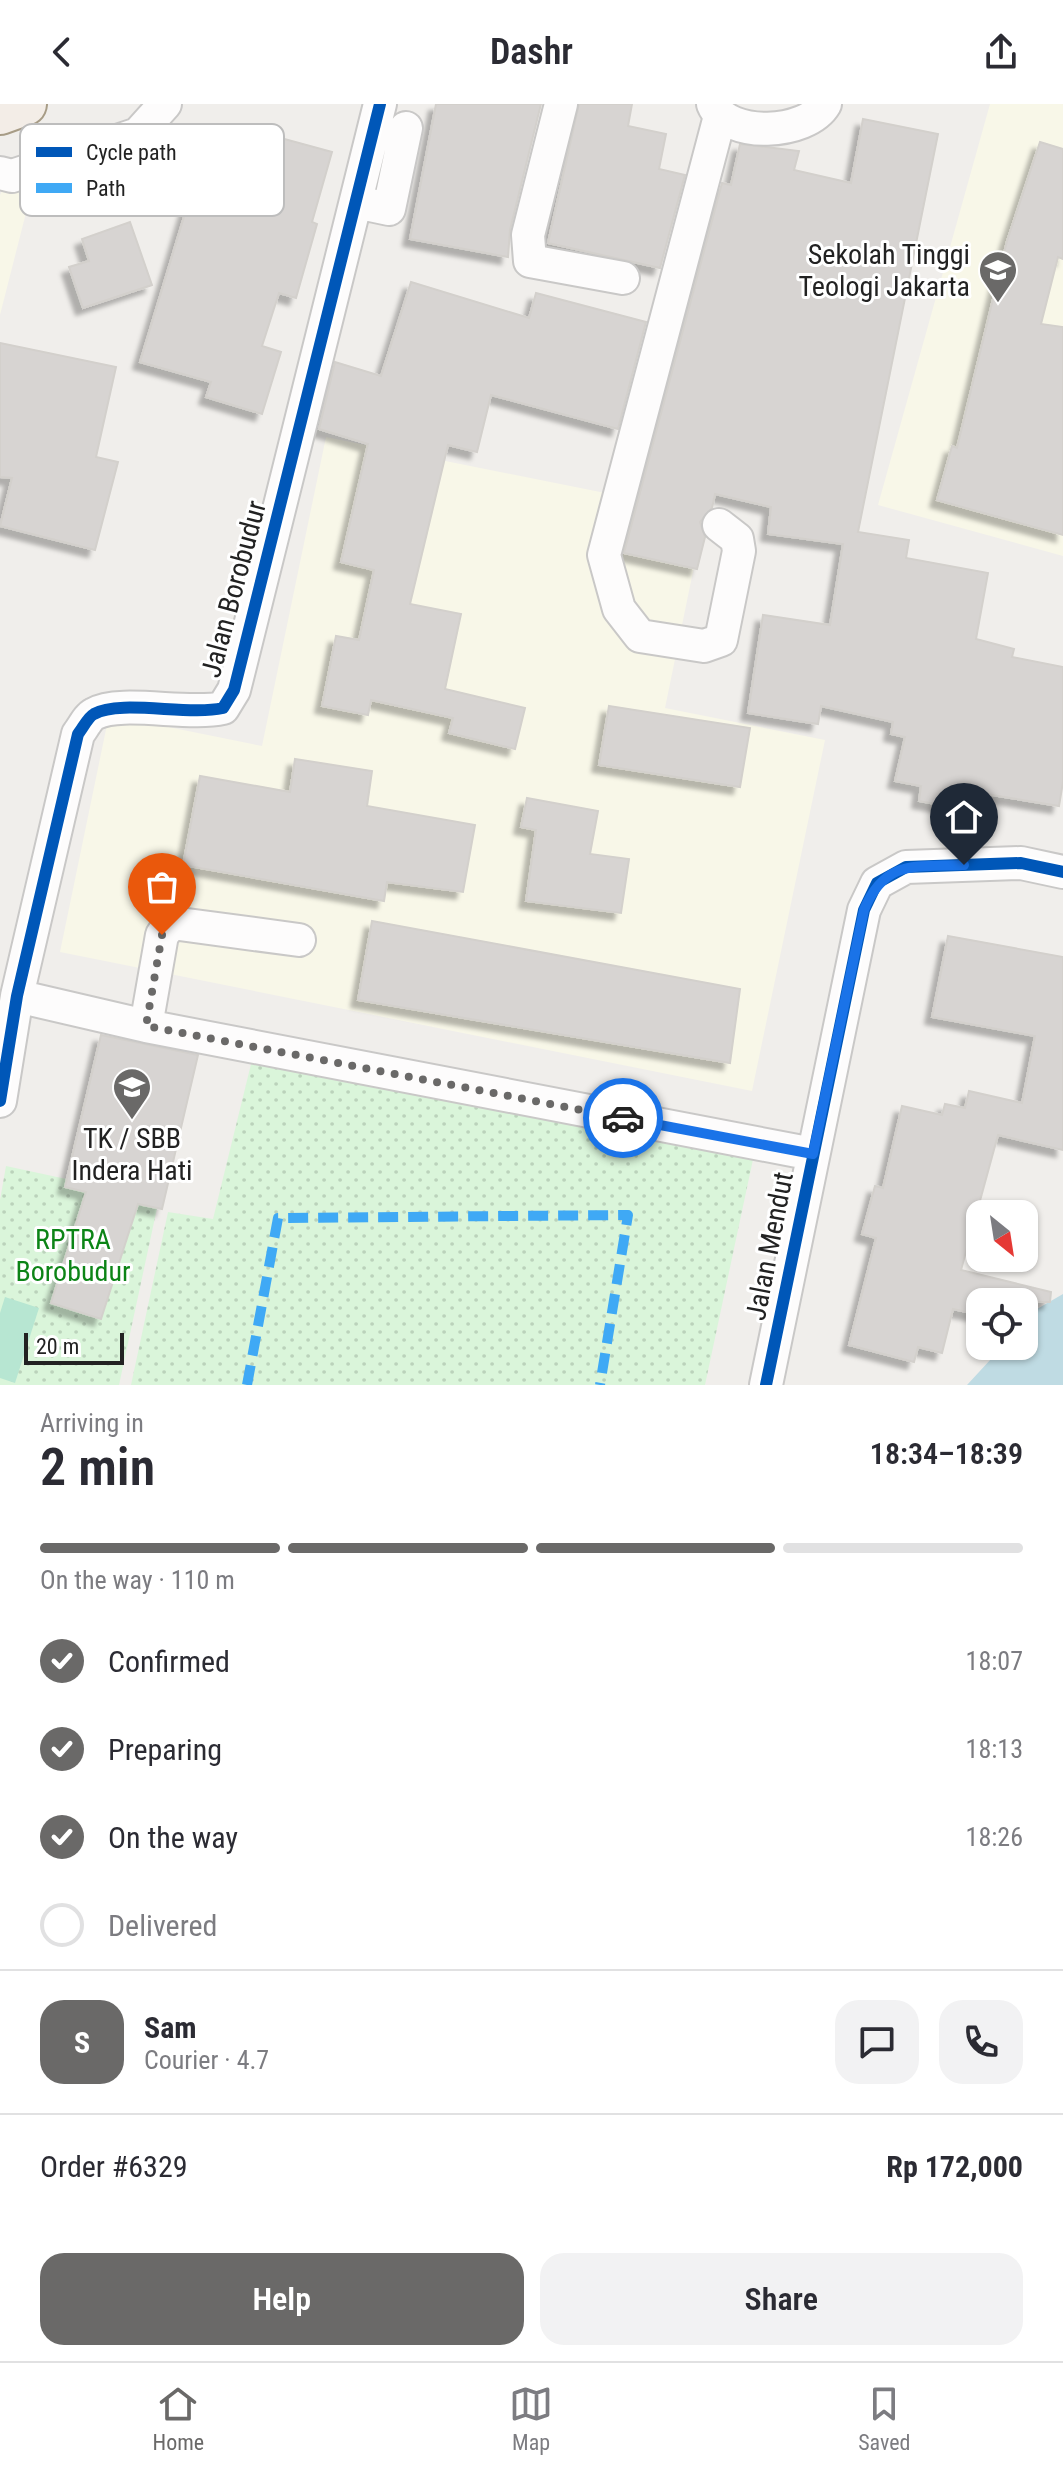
<!DOCTYPE html>
<html lang="en">
<head>
<meta charset="utf-8">
<style>
  :root { --surface:#fff; --page:#f2f2f3; --text:#2b2b33; --muted:#7c7c81; --line:#e1e1e2; --accent:#6a6968 }
  body { margin:0; font-family:"Roboto Condensed",sans-serif; background:var(--page); color:var(--text); height:100vh; display:flex; flex-direction:column; font-size:30px; white-space:nowrap }
  * { box-sizing:border-box; margin:0 }
  p { font-size:26px; color:var(--muted) }
  .icon { flex:none; width:44px; height:44px; fill:none; stroke:currentColor; stroke-width:2; stroke-linecap:round; stroke-linejoin:round }
  .map { position:relative; height:1281px; overflow:hidden }
  .details { display:flex; flex-direction:column; background:var(--surface); flex:1 }
  .details>* { flex:none }
  .needle { width:52px; rotate:150deg }
  .tools { position:absolute; left:966px; top:1096px; display:grid; gap:16px }
  .tools a { display:grid; place-items:center; width:72px; height:72px; border-radius:16px; background:var(--surface); box-shadow:0 2px 6px #0004; font-size:40px }
  .scale { position:absolute; left:24px; bottom:20px; width:100px; box-sizing:border-box; padding-left:8px; border:4px solid #222; border-top:0; font-size:22px; line-height:28px; white-space:nowrap; color:#222; -webkit-text-stroke:6px #fff; paint-order:stroke }
  .pin { position:absolute; display:grid; place-items:center; width:68px; height:68px; color:#fff; margin:-82px -34px; border-radius:50% 50% 50% 0; rotate:-45deg; box-shadow:0 0 8px #0007 }
  .pin .icon { rotate:45deg }
  .courier { position:absolute; display:grid; place-items:center; width:80px; height:80px; margin:-40px; border:6px solid #1a73e8; border-radius:50%; background:#fff; color:#222; box-shadow:0 2px 10px #0007 }
  .overview em { font-style:normal; font-weight:600 }
  .overview div { display:flex; flex-direction:column-reverse }
  .overview { display:flex; align-items:center; justify-content:space-between; height:136px; padding:0 40px }
  h1 { font-size:52px; font-weight:600; line-height:60px }
  .bar { display:grid; grid-template-columns:repeat(4,1fr); gap:12px 8px; align-content:center; height:96px; padding:0 40px }
  .bar i { height:10px; border-radius:6px; background:var(--line) }
  .bar .current { background:var(--accent) }
  .bar p { grid-column:span 4 }
  .line { display:flex; align-items:center; gap:20px; padding:0 40px; border-top:2px solid var(--line) }
  .line div { flex:1 }
  .round { display:grid; place-items:center; flex:none; width:84px; height:84px; border-radius:24px; background:var(--page) }
  ol { padding:0 40px; list-style:none }
  li { display:flex; align-items:center; gap:24px; height:88px }
  li p { margin-inline-start:auto }
  li .icon { padding:8px; border-radius:50%; background:var(--accent); color:#fff; stroke-width:4 }
  li:last-child { color:var(--muted) }
  li i { width:44px; height:44px; border:4px solid var(--line); border-radius:50% }
  .action { display:flex; gap:16px; margin-top:auto; padding:16px 40px }
  .action a { flex:1; height:92px; border-radius:24px; background:var(--accent); color:#fff; font-size:32px; font-weight:600; line-height:92px; text-align:center }
  .action a+a { background:var(--page); color:var(--text) }
  header { display:flex; justify-content:space-between; align-items:center; height:104px; padding:0 40px; background:var(--surface); font-size:36px; font-weight:600 }
  .tabs { display:flex; justify-content:space-around; align-items:center; height:112px; border-top:2px solid var(--line); background:var(--surface); font-size:22px; color:var(--muted) }
  .tabs a { display:grid; justify-items:center; gap:4px }
  .tabs .current { color:var(--accent) }
  .map>svg:first-child { display:block }
  .education { fill:#f8f7e8 }
  .park { fill:url(#park-dots) }
  .pitch { fill:#b7e6d2 }
  .water { fill:#bfdbe3 }
  .building { fill:#d7d4d2; stroke:#d3d0cc; stroke-width:2; filter:url(#shadow) }
  .lines { fill:none; stroke-linecap:round; stroke-linejoin:round }
  .minor-casing { stroke:#c9c8c7; stroke-width:36 }
  .major-casing { stroke:#a79c86; stroke-width:46 }
  .minor { stroke:#fdfcfc; stroke-width:32 }
  .major { stroke:#f3ede7; stroke-width:42 }
  .quiet { stroke:#3fa9f5; stroke-width:10; stroke-dasharray:20 10; stroke-linecap:butt }
  .cycleway-casing { stroke:#fff; stroke-width:17 }
  .cycleway { stroke:#0057b8; stroke-width:12 }
  .done { stroke:#6a6968; stroke-width:8; stroke-dasharray:0 14.4 }
  .route { stroke:#1a73e8; stroke-width:10 }
  .labels { text-anchor:middle; stroke-width:6; stroke-linejoin:round; paint-order:stroke }
  .poi-label { font-size:28px; fill:#222; stroke:#fff; text-anchor:end }
  .street-label { font-size:28px; fill:#222; stroke:#fff }
  .park-label { font-size:28px; fill:#0c8416; stroke:#fff }
  .key { fill:#fff; stroke:#bdbdbd; stroke-width:2 }
  .key-label { font-size:22px; fill:#222 }
</style>
</head>
<body>
<header><svg class="icon" aria-label="back" viewBox="0 0 24 24"><path d="M15 5l-7 7 7 7"/></svg>Dashr<svg class="icon" aria-label="share" viewBox="0 0 24 24"><path d="M12 15V3M7 8l5-5 5 5M5 13v7h14v-7"/></svg></header>
<div class="map">
<svg width="1063" height="1281" viewBox="0 0 1063 1281">
  <defs>
    <pattern id="park-dots" width="8" height="8" patternUnits="userSpaceOnUse" patternTransform="scale(2)"><rect width="8" height="8" fill="#daf5da"/><path d="M2 2h.1M6 6h.1" fill="none" stroke="#bbd2bb" stroke-width="1.8" stroke-linecap="round"/></pattern>
    <filter id="shadow"><feDropShadow dx="-7" dy="7" stdDeviation="2" flood-color="#0004"/></filter>
  </defs>
  <rect width="100%" height="100%" fill="#f0eeeb"/>
  <path class="education" d="M990,0H1063V452L878,401Z
    M8,74L39,82L33,105H27L0,211V91Z
    M326,333L705,409L665,604L825,636L752,987L60,848L109,611L262,642Z"/>
  <path class="park" d="M253,952L755,1046L705,1281H131L168,1108L213,1115Z
    M6,1062L159,1095L119,1281H0V1096Z"/>
  <path class="pitch" d="M5,1193L39,1204L15,1279L0,1274V1209Z"/>
  <path class="water" d="M1063,1190V1281H967L1003,1242H1024V1218L1037,1205Z"/>
  <path class="building" d="M436,0H541L510,126L508,153L410,135Z
    M579,0H632L628,22L666,30L659,65L685,71L660,164L548,139Z
    M863,15L938,30L858,428L909,436L906,454L988,469L976,535L1014,545L1012,553L1063,563V678L1059,702L961,686L957,704L919,697L921,682L895,677L905,633L891,630L893,618L821,602L818,620L748,609L763,511L830,521L843,440L768,430L771,403L715,390L712,404L700,418L705,433L697,465L624,449L722,79L731,81L740,40L799,47L794,66L851,79Z
    M255,27L332,48L312,118L317,120L296,194L279,189L262,242L281,248L262,310L206,293L211,278L140,258L193,83L237,95Z
    M1040,38L1063,45V155L1058,153L1041,220L1063,223V431L937,396L952,342L957,344L1007,137Z
    M130,118L152,181L83,204L69,163L89,157L82,135Z
    M411,178L529,214L536,189L646,218L618,325L491,291L477,348L448,341L410,500L461,510L445,585L525,604L515,645L449,629L453,614L371,596L368,611L322,602L336,532L359,536L374,466L341,458L368,340L319,325L335,258L381,272Z
    M0,239L116,263L96,353L118,358L95,446L0,422L12,374L0,373Z
    M609,602L750,624L740,683L599,661Z
    M295,655L372,667L367,702L475,721L463,788L387,778L384,797L183,761L200,672L290,688Z
    M527,694L598,707L590,750L629,755L621,809L526,797L536,726L521,723Z
    M372,817L740,885L730,959L358,896Z
    M948,832L1063,853V1046L998,1031L961,1166L1051,1188L1050,1198H980V1211L953,1205L942,1249L918,1243L914,1258L849,1241L876,1134L862,1130L875,1082L883,1084L902,1002L942,1011L945,1000L965,1004L969,987L1022,999L1035,932L932,913Z
    M101,931L198,951L162,1105L138,1100L101,1215L51,1199L86,1088L65,1083Z"/>
  <g class="lines">
    <defs>
      <path id="minor" d="M561,0L528,131L530,157L623,174
        M713,0C727,35 807,31 825,0
        M0,69L12,72L138,30L165,0
        M356,98L389,105L406,24
        M719,421L737,435L739,447L721,536L704,542L640,532L619,505L604,451L720,12
        M17,892L146,922L813,1050
        M146,922L162,831L172,819L299,836
        M0,997L17,892L78,630C83,624 88,613 94,610C120,595 188,612 223,604L234,586L380,0
        M766,1281L864,806L877,779L906,763L1021,759L1063,768"/>
      <path id="major" d="M0,9L25,0"/>
    </defs>
    <use href="#minor" class="minor-casing"/>
    <use href="#major" class="major-casing"/>
    <use href="#minor" class="minor"/>
    <use href="#major" class="major"/>
    <path class="quiet" d="M247,1281L278,1114L628,1111L600,1281"/>
    <defs>
      <path id="cycleway" d="M0,997L17,892L78,630C83,624 88,613 94,610C120,595 188,612 223,604L234,586L380,0
        M766,1281L864,806L877,779L906,763L1021,759L1063,768"/>
    </defs>
    <use href="#cycleway" class="cycleway-casing"/>
    <use href="#cycleway" class="cycleway"/>
  </g>
  <g class="lines">
    <path class="done" d="M162,831L146,922L623,1014"/>
    <path class="route" d="M623,1014L813,1050L864,806C885,755 915,763 964,761"/>
  </g>
  <defs>
    <symbol id="university-pin" viewBox="-11 -11 22 30"><path d="M0 17L-7.5 6A9.5 9.5 0 1 1 7.5 6Z" fill="#6a6968" stroke="#fff"/><path d="M0-5L7-2L0 1L-7-2ZM-4 1L0 2.5L4 1V4Q0 6-4 4Z" fill="#fff"/></symbol>
    <symbol id="school-pin" viewBox="-11 -11 22 30"><path d="M0 17L-7.5 6A9.5 9.5 0 1 1 7.5 6Z" fill="#6a6968" stroke="#fff"/><path d="M0-5L7-2L0 1L-7-2ZM-4 1L0 2.5L4 1V4Q0 6-4 4Z" fill="#fff"/></symbol>
  </defs>
  <g fill-rule="evenodd">
    <use href="#university-pin" x="976" y="144" width="44" height="60"/>
    <use href="#school-pin" x="110" y="961" width="44" height="60"/>
  </g>
  <g class="labels">
    <g class="poi-label">
      <text x="970" y="160">Sekolah Tinggi<tspan x="970" dy="32">Teologi Jakarta</tspan></text>
      <text x="132" y="1044" text-anchor="middle">TK / SBB<tspan x="132" dy="32">Indera Hati</tspan></text>
    </g>
    <g class="street-label">
      <text transform="translate(233 485) rotate(-75)" y="10">Jalan Borobudur</text>
      <text transform="translate(769 1142) rotate(-79)" y="10">Jalan Mendut</text>
    </g>
    <g class="park-label">
      <text x="73" y="1145">RPTRA<tspan x="73" dy="32">Borobudur</tspan></text>
    </g>
  </g>
  <rect x="20" y="20" width="264" height="92" rx="12" class="key"/>
  <rect x="36" y="43" width="36" height="10" fill="#0057b8"/>
  <rect x="36" y="79" width="36" height="10" fill="#3fa9f5"/>
  <g class="key-label">
    <text x="86" y="56">Cycle path</text>
    <text x="86" y="92">Path</text>
  </g>
</svg>
<div class="tools">
<a><svg class="needle" viewBox="-14 -14 28 28"><path d="M0-13l5 13h-10z" fill="#e53935"/><path d="M0 13l5-13h-10z" fill="#7c7c81"/></svg></a>
<a><svg class="icon" aria-label="locate" viewBox="0 0 24 24"><circle cx="12" cy="12" r="6"/><path d="M12 2v4M12 18v4M2 12h4M18 12h4"/></svg></a>
</div>
<div class="scale">20 m</div>
<div class="pin" style="left:162px;top:831px;background:#ea580c"><svg class="icon" aria-label="bag" viewBox="0 0 24 24"><path d="M5 8h14l-1 12H6zM9 8a3 3 0 0 1 6 0"/></svg></div>
<div class="pin" style="left:964px;top:761px;background:#1f2937"><svg class="icon" aria-label="home" viewBox="0 0 24 24"><path d="M3 11l9-7 9 7M6 9v11h12V9"/></svg></div>
<div class="courier" style="left:623px;top:1014px"><svg class="icon" aria-label="car" viewBox="0 0 24 24"><path d="M5 17H2v-5l4-1 3-4h7l3 4 3 1v5h-3M9 17h6M6 11h13"/><circle cx="7" cy="17" r="2"/><circle cx="17" cy="17" r="2"/></svg></div>
</div>
<section class="details">
<div class="overview"><div><h1>2 min</h1><p>Arriving in</p></div><em>18:34–18:39</em></div>
<div class="bar"><i class="current"></i><i class="current"></i><i class="current"></i><i></i><p>On the way · 110 m</p></div>
<ol>
<li><svg class="icon" aria-label="check" viewBox="0 0 24 24"><path d="M5 12l5 5 9-10"/></svg>Confirmed<p>18:07</p></li>
<li><svg class="icon" aria-label="check" viewBox="0 0 24 24"><path d="M5 12l5 5 9-10"/></svg>Preparing<p>18:13</p></li>
<li><svg class="icon" aria-label="check" viewBox="0 0 24 24"><path d="M5 12l5 5 9-10"/></svg>On the way<p>18:26</p></li>
<li><i></i>Delivered</li>
</ol>
<div class="line" style="height:144px"><b class="round" style="background:var(--accent);color:#fff">S</b><div><b>Sam</b><p>Courier · 4.7</p></div><a class="round"><svg class="icon" aria-label="chat" viewBox="0 0 24 24"><path d="M4 5h16v11H9l-5 4z"/></svg></a><a class="round"><svg class="icon" aria-label="phone" viewBox="0 0 24 24"><path d="M5 4h4l2 5-3 2q2 4 5 5l2-3 5 2v4C11 20 4 13 5 4z"/></svg></a></div>
<div class="line" style="height:104px"><div>Order #6329</div><b>Rp 172,000</b></div>
<div class="action"><a>Help</a><a>Share</a></div>
</section>
<nav class="tabs">
<a class="current"><svg class="icon" aria-label="home" viewBox="0 0 24 24"><path d="M3 11l9-7 9 7M6 9v11h12V9"/></svg>Home</a>
<a><svg class="icon" aria-label="map" viewBox="0 0 24 24"><path d="M3 6l6-2 6 2 6-2v14l-6 2-6-2-6 2zM9 4v14M15 6v14"/></svg>Map</a>
<a><svg class="icon" aria-label="saved" viewBox="0 0 24 24"><path d="M7 4h10v16l-5-4-5 4z"/></svg>Saved</a>
</nav>
</body>
</html>
